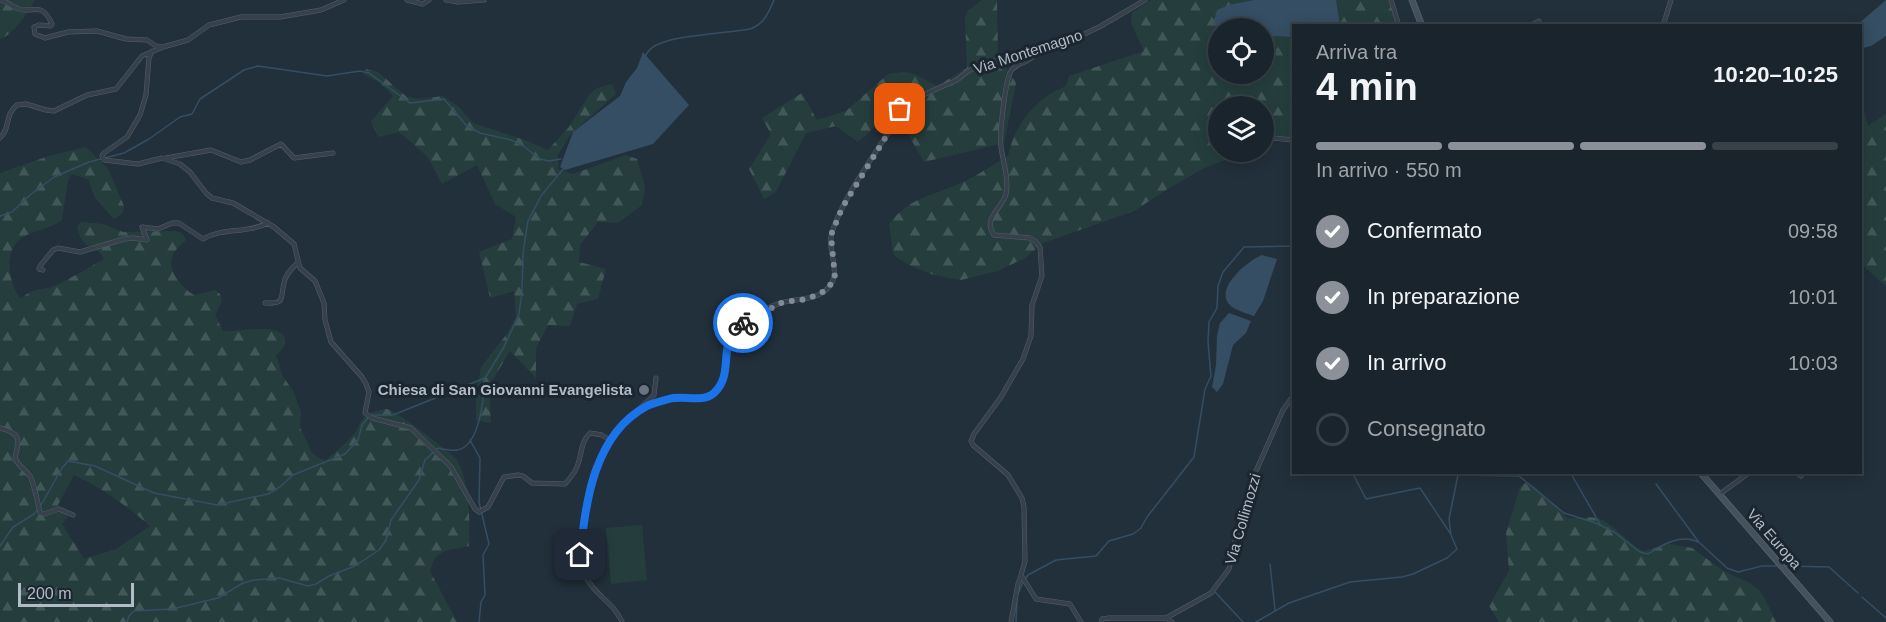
<!DOCTYPE html>
<html lang="it">
<head>
<meta charset="utf-8">
<style>
  :root { --surface:#1a242c; --page:#232c34; --text:#f1f3f6; --muted:#9fa4a9; --line:#384148; --accent:#8c9099 }
  body { margin:0; font-family:Arial,sans-serif; background:var(--page); color:var(--text); height:100vh; display:flex; flex-direction:column; font-size:22px; white-space:nowrap }
  * { box-sizing:border-box; margin:0 }
  p { font-size:20px; color:var(--muted) }
  .icon { flex:none; width:33px; height:33px; fill:none; stroke:currentColor; stroke-width:2; stroke-linecap:round; stroke-linejoin:round }
  .map { position:relative; flex:1; overflow:hidden }
  .drawer { position:absolute; left:1292px; top:24px; width:570px; height:450px; display:flex; flex-direction:column; background:var(--surface); border-radius:0px; box-shadow:0 3px 15px #0003,0 0 0 2px var(--line) }
  .drawer>* { flex:none }
  .fabs { position:absolute; left:1208px; top:18px; display:grid; gap:12px }
  .fabs a { display:grid; place-items:center; width:66px; height:66px; border-radius:50%; background:var(--surface); box-shadow:0 3px 15px #0003,0 0 0 2px var(--line); font-size:30px }
  .scale { position:absolute; left:18px; bottom:15px; width:116px; box-sizing:border-box; padding-left:6px; border:3px solid #b1bcc7; border-top:0; font-size:16px; line-height:21px; white-space:nowrap; color:#b1bcc7; -webkit-text-stroke:4px #1b2630; paint-order:stroke }
  .pin { position:absolute; display:grid; place-items:center; width:51px; height:51px; color:#fff; margin:-26px; border-radius:12px; box-shadow:0 3px 9px #0006 }
  .courier { position:absolute; display:grid; place-items:center; width:60px; height:60px; margin:-30px; border:4px solid #1a73e8; border-radius:50%; background:#fff; color:#222; box-shadow:0 2px 8px #0007 }
  .overview em { font-style:normal; font-weight:700 }
  .overview div { display:flex; flex-direction:column-reverse }
  .overview { display:flex; align-items:center; justify-content:space-between; height:102px; padding:0 24px }
  h1 { font-size:39px; font-weight:700; line-height:45px }
  .bar { display:grid; grid-template-columns:repeat(4,1fr); gap:9px 6px; align-content:center; height:72px; padding:0 24px }
  .bar i { height:8px; border-radius:4px; background:var(--line) }
  .bar .current { background:var(--accent) }
  .bar p { grid-column:span 4 }
  ol { padding:0 24px; list-style:none }
  li { display:flex; align-items:center; gap:18px; height:66px }
  li p { margin-inline-start:auto }
  li .icon { padding:6px; border-radius:50%; background:var(--accent); color:#fff; stroke-width:4 }
  li:last-child { color:var(--muted) }
  li i { width:33px; height:33px; border:3px solid var(--line); border-radius:50% }
  .map>svg:first-child { display:block }
  .forest { fill:url(#forest-firs); fill-rule:evenodd }
  .pitch { fill:#253e3d }
  .water { fill:#354e63 }
  .lines { fill:none; stroke-linecap:round; stroke-linejoin:round }
  .stream { stroke:#354e63; stroke-width:1.5 }
  .minor-casing { stroke:#545f69; stroke-width:5 }
  .secondary-casing { stroke:#545f69; stroke-width:7 }
  .minor { stroke:#36414b; stroke-width:4 }
  .secondary { stroke:#44515e; stroke-width:5 }
  .done { stroke:#7f8b96; stroke-width:6; stroke-dasharray:0 10.8 }
  .route { stroke:#1a73e8; stroke-width:8 }
  .worship-dot { fill:#6b7280; stroke:#1b2630; stroke-width:2 }
  .labels { text-anchor:middle; stroke-width:6; stroke-linejoin:round; paint-order:stroke }
  .street-label { font-size:15px; fill:#b1bcc7; stroke:#1b2630 }
  .poi-label { font-size:15px; font-weight:bold; fill:#b1bcc7; stroke:#1b2630; text-anchor:end }
</style>
</head>
<body>
<div class="map">
<svg width="1886" height="622" viewBox="0 0 1886 622">
  <defs>
    <pattern id="forest-firs" width="22" height="20" patternUnits="userSpaceOnUse" patternTransform="scale(1.5)"><rect width="22" height="20" fill="#253e3d"/><path d="M5 1l3.5 6h-7zM16 11l3.5 6h-7z" fill="#425858"/></pattern>
  </defs>
  <rect width="100%" height="100%" fill="#22303b"/>
  <path class="forest" d="M0,0H35C26,13 15,34 0,39Z
    M982,0H997L998,54L1016,83L1004,143L924,162L894,110L858,142L836,126L806,133L776,192L764,199L749,169L771,134L762,118L802,93L817,120L846,111L888,74L904,72L914,74L937,86L967,68L965,17L968,11Z
    M1151,0H1388L1397,25L1293,26V138H1285L1263,145V106H1218V152H1246L1204,168L1166,190L1134,211L1043,243L1025,258L998,271L961,280L934,275L911,266L896,257L893,253L889,224C908,199 927,197 954,186C973,178 990,167 1008,156C1015,123 1036,98 1066,86L1069,76L1144,51L1131,23L1132,13ZM1218,28H1263V74H1218Z
    M366,69L378,72L407,97L419,99L443,96L458,106L473,123L525,140L548,150L569,127L589,95L597,88L612,84L616,94L570,135L558,155V169L573,174L626,155L637,159L645,187L642,205L618,223L598,222L580,245L579,262L606,269L598,299L577,304L570,326L548,325L536,348V378L510,351L489,386L491,423L476,420V394L481,367L506,335L516,317L514,291L490,298L479,252L512,239L516,217L495,204L477,165L442,184L427,156L399,132L378,137L371,121L393,96L379,82L363,74Z
    M1860,97L1868,126L1886,114V286L1860,263Z
    M86,147L108,169L124,206L123,213L114,219L95,198L88,179L72,174L68,180L62,220C50,229 35,230 23,237C3,250 8,280 19,297L22,298C33,287 43,291 57,285C73,277 88,268 104,259C96,242 83,254 77,226L81,222L103,224L123,232L175,231L182,233L186,240C182,244 175,249 173,255C166,270 182,288 194,295L215,290L220,294L222,301L215,315L223,331C236,333 281,321 285,339C287,346 281,350 276,355L282,375L293,391L301,412L300,427L312,453L321,459L326,460C335,452 346,444 353,435C362,425 358,418 373,412C377,411 383,409 387,409C395,410 452,453 457,460C470,483 470,521 469,546C449,551 436,547 430,571L457,622H0V173L49,156ZM74,475C102,488 127,506 150,526L116,549L84,559L62,524L68,517L58,505Z
    M1525,483L1534,486L1568,518C1577,519 1588,516 1597,518C1614,523 1627,543 1643,551L1670,544L1692,548L1725,572L1750,583L1759,590L1765,599L1776,622H1499L1489,606L1509,571L1506,533L1520,487Z"/>
  <path class="pitch" d="M642,525L647,580L611,584L606,528Z"/>
  <path class="water" d="M1254,0H1336L1340,25L1293,26V37L1276,36L1263,40V28H1218V34L1214,20L1217,10L1229,5Z
    M1886,0V36L1871,46L1863,48L1860,47V26L1857,25Z
    M643,52L689,105L653,144L565,170L560,167L573,132L620,96L626,82L637,68Z
    M1262,255L1277,259L1263,301L1254,316C1248,314 1238,311 1232,307C1211,291 1247,261 1262,255Z
    M1229,313L1251,321L1246,333L1233,345L1223,384L1217,392L1212,387L1216,365L1217,336L1220,323Z"/>
  <g class="lines">
    <path class="stream" d="M645,56C648,51 653,46 659,44C679,35 726,33 750,29C764,24 768,14 774,0
      M0,216L12,212L30,195L54,177L89,162L124,153L149,139L180,117L192,114L200,99L244,70L258,66L327,76L360,71L369,73L410,103L444,99L466,125L480,133L511,140L522,145L540,159L549,161L561,159
      M371,415H393L485,378L504,347L519,314L522,292L523,252L528,221L541,196L564,168
      M470,440L480,458L479,502L489,544L483,555L485,595L481,602L479,622
      M1352,472L1366,499L1420,488L1450,533
      M1570,472L1600,524
      M1656,484L1698,541
      M40,507L62,468L68,461L95,466L154,493L217,505L268,494L280,487L293,475L345,454L358,440L362,425L368,418
      M1701,544L1727,568L1738,572L1762,566H1776
      M0,546L13,527L34,514L37,510
      M1270,564L1275,610
      M1785,566L1829,567L1858,593
      M1026,578L1028,575L1056,560L1096,556L1109,541L1133,534L1141,528L1147,517L1194,457L1205,389L1211,376L1208,342L1209,322L1217,308L1218,286L1223,272L1244,247L1293,246
      M1215,592L1243,622
      M1018,594L1023,582
      M1862,597L1886,618
      M127,622L129,616L134,611L172,609L218,598L243,583L254,580L279,578L308,586L316,584L329,576L355,566L379,550L386,540L391,520L419,480L425,460L438,448C443,449 451,451 457,450C480,447 484,396 485,378
      M1016,622L1017,599
      M1256,622L1289,603L1350,582L1402,577L1413,574L1447,558L1457,549L1451,535L1449,519L1458,475L1519,476L1564,513L1596,523L1614,532L1640,552L1648,554C1663,544 1682,533 1700,543"/>
    <defs>
      <path id="minor" d="M1,0C7,2 13,7 19,9C33,14 41,0 52,24L51,26L39,25L34,27L35,34L45,38L68,32L97,31L126,39L147,40L156,46L162,47
        M407,0L423,4L429,0
        M446,0L458,2L484,0
        M1391,0L1399,26
        M1530,26L1539,21
        M1663,26L1671,0
        M152,51L149,58L146,95L140,115L127,137L104,153L102,156L104,160L138,164L162,158L180,164L190,172L206,193L212,198L233,203L274,227L294,244L300,268L315,281L324,303L325,320L331,342L362,377L366,384L369,392L365,413L372,418L411,428L451,467L475,509L479,512L488,507L504,477L518,475L523,476L532,483L565,484C570,478 576,472 578,464C582,453 581,441 590,433L602,435L610,440
        M1034,54C1030,64 1014,62 1010,73C1005,85 999,134 1001,147C1003,162 1009,178 1006,194C1002,209 982,218 994,235L1030,238L1036,242L1040,247L1042,276L1032,305L1031,336L1023,359L1001,397L974,434L971,441L973,445L1008,475L1022,498L1024,507L1025,561L1021,575L1036,599L1070,604L1081,622
        M0,138C11,128 4,115 17,105L26,104L46,110L54,111L87,95L116,89L142,56L163,47L188,40L209,25L241,17H280L321,10L344,0
        M1273,138L1293,140
        M166,158L211,150L241,162L250,160L281,144L294,158L333,153
        M43,270L39,269L40,266L53,250L58,248L80,252L124,239L133,238L147,240L142,227L158,229L172,223H179L203,239C223,227 247,234 268,223
        M265,303C286,304 280,299 284,283C285,274 293,268 298,262
        M639,409L654,395L656,378
        M0,428C22,434 19,439 15,458C18,466 25,469 30,476C33,481 39,507 40,513L44,514L59,509L73,515
        M1796,472L1801,476
        M1720,494L1750,472
        M1166,618L1211,593L1229,569L1234,544L1247,507L1256,471L1283,410L1293,396
        M622,622C614,602 592,594 584,573C576,552 587,487 596,466C600,460 605,454 608,447C610,442 608,443 611,438C619,426 634,412 648,405C655,402 666,399 674,398C686,397 704,402 714,393C734,375 720,343 741,323C748,316 771,306 781,303C796,298 816,301 828,288C843,273 826,250 832,232C844,195 875,155 895,122L900,109L907,102L957,80L968,71L990,62L1035,53L1066,43L1101,26L1145,0
        M1011,622L1018,584L1021,576
        M1101,622L1102,619L1109,618H1166L1172,622"/>
      <path id="secondary" d="M1412,0L1422,26
        M1700,472L1830,622"/>
    </defs>
    <use href="#minor" class="minor-casing"/>
    <use href="#secondary" class="secondary-casing"/>
    <use href="#minor" class="minor"/>
    <use href="#secondary" class="secondary"/>
  </g>
  <g class="lines">
    <path class="done" d="M743,323L783,302L802,300L820,294L828,288L835,278L831,235L842,208L895,122L900,109"/>
    <path class="route" d="M580,555C586,501 594,434 647,406C653,403 662,401 669,399C683,395 703,403 714,393C727,381 725,366 727,350C728,341 737,329 743,323"/>
  </g>
  <circle class="worship-dot" cx="644" cy="390" r="6"/>
  <g class="labels">
    <g class="street-label">
      <text transform="translate(1028 52) rotate(-18)" y="5">Via Montemagno</text>
      <text transform="translate(1243 519) rotate(-74)" y="5">Via Collimozzi</text>
      <text transform="translate(1774 539) rotate(49)" y="5">Via Europa</text>
    </g>
    <g class="poi-label">
      <text x="632" y="395">Chiesa di San Giovanni Evangelista</text>
    </g>
  </g>
</svg>
<div class="fabs">
<a><svg class="icon" aria-label="locate" viewBox="0 0 24 24"><circle cx="12" cy="12" r="6"/><path d="M12 2v4M12 18v4M2 12h4M18 12h4"/></svg></a>
<a><svg class="icon" aria-label="layers" viewBox="0 0 24 24"><path d="M12 4l9 5-9 5-9-5zM3 14l9 5 9-5"/></svg></a>
</div>
<div class="scale">200 m</div>
<div class="pin" style="left:900px;top:109px;background:#ea580c"><svg class="icon" aria-label="bag" viewBox="0 0 24 24"><path d="M5 8h14l-1 12H6zM9 8a3 3 0 0 1 6 0"/></svg></div>
<div class="pin" style="left:580px;top:555px;background:#1f2937"><svg class="icon" aria-label="home" viewBox="0 0 24 24"><path d="M3 11l9-7 9 7M6 9v11h12V9"/></svg></div>
<div class="courier" style="left:743px;top:323px"><svg class="icon" aria-label="bike" viewBox="0 0 24 24"><circle cx="6" cy="16" r="4"/><circle cx="18" cy="16" r="4"/><path d="M6 16l4-8h5l3 8M10 8l3 8H6M13 5h3"/></svg></div>
<section class="drawer">
<div class="overview"><div><h1>4 min</h1><p>Arriva tra</p></div><em>10:20–10:25</em></div>
<div class="bar"><i class="current"></i><i class="current"></i><i class="current"></i><i></i><p>In arrivo · 550 m</p></div>
<ol>
<li><svg class="icon" aria-label="check" viewBox="0 0 24 24"><path d="M5 12l5 5 9-10"/></svg>Confermato<p>09:58</p></li>
<li><svg class="icon" aria-label="check" viewBox="0 0 24 24"><path d="M5 12l5 5 9-10"/></svg>In preparazione<p>10:01</p></li>
<li><svg class="icon" aria-label="check" viewBox="0 0 24 24"><path d="M5 12l5 5 9-10"/></svg>In arrivo<p>10:03</p></li>
<li><i></i>Consegnato</li>
</ol>
</section>
</div>
</body>
</html>
